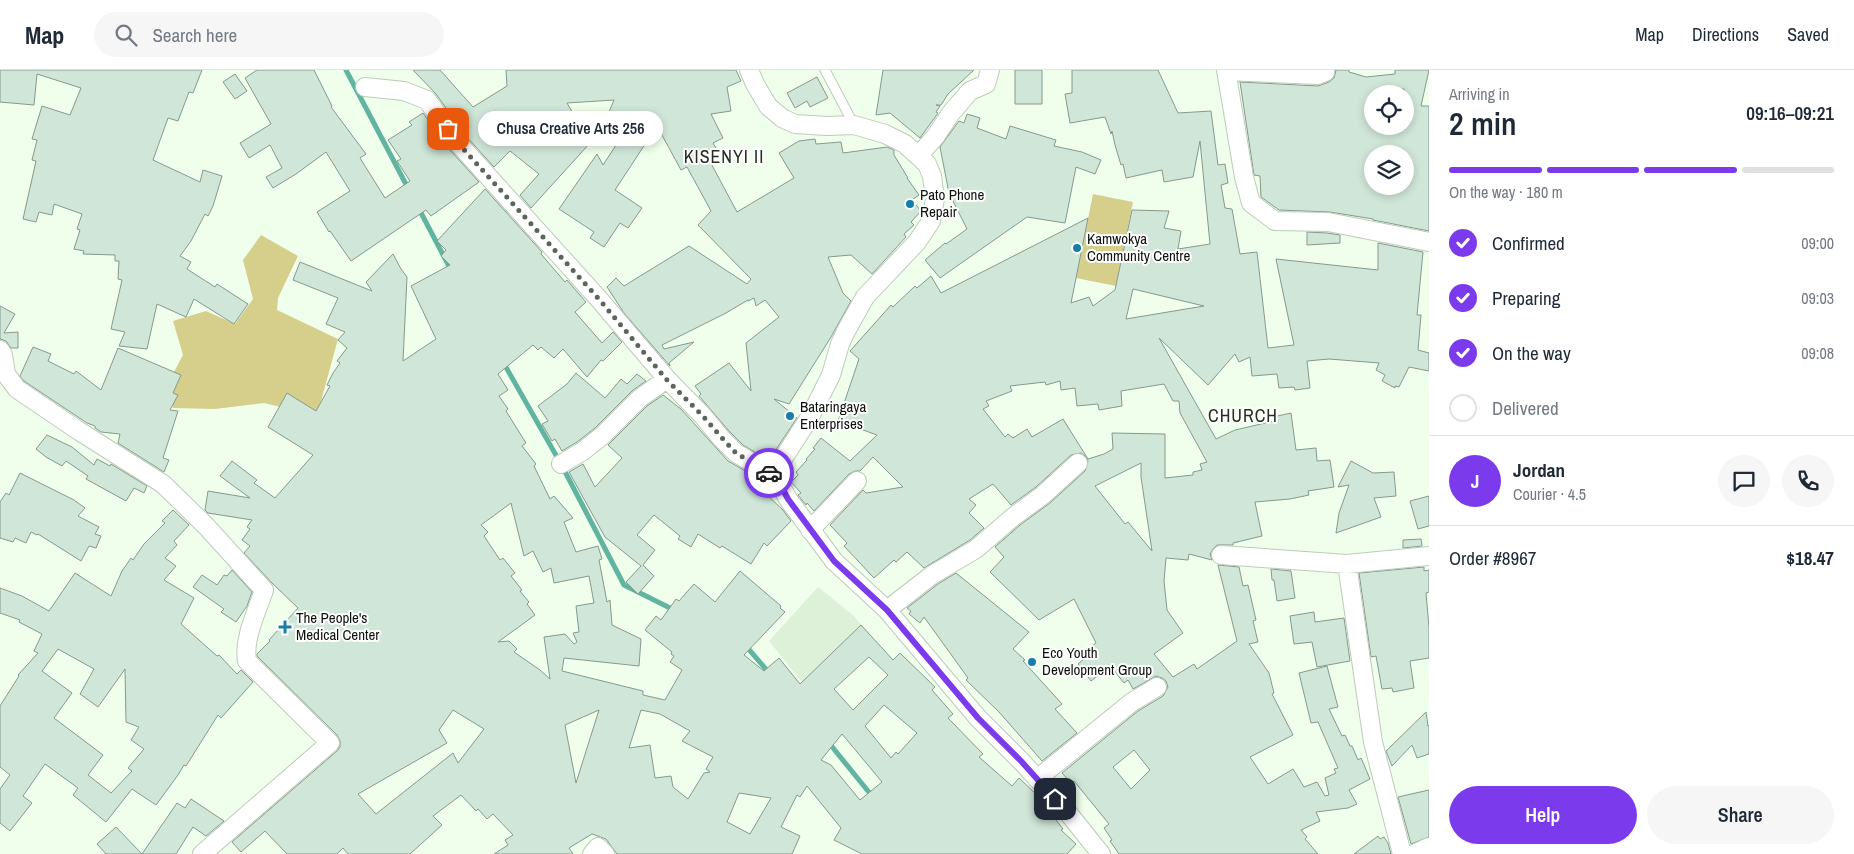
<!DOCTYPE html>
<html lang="en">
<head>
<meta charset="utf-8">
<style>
  :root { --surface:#fff; --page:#f6f6f7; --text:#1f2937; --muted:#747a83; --line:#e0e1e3; --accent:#7c3aed }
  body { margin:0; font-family:"Archivo Narrow",sans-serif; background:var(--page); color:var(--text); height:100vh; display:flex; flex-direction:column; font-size:19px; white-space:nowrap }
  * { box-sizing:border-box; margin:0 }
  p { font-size:16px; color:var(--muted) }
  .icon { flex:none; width:28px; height:28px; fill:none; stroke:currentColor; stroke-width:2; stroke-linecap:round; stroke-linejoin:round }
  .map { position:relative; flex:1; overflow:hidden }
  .details { display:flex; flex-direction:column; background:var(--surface); width:425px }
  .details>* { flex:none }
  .fabs { position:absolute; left:1364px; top:15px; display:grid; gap:10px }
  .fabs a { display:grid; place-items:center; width:50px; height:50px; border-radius:50%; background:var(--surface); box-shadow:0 2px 8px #0003; font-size:25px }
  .pin { position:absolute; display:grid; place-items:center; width:42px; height:42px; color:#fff; margin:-21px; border-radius:10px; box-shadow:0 2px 8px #0006 }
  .courier { position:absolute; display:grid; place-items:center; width:50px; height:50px; margin:-25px; border:4px solid #7c3aed; border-radius:50%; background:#fff; color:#222; box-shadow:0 1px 6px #0007 }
  .bubble { position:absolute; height:35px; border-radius:18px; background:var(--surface); box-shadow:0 2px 8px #0003; font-size:16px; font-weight:600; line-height:35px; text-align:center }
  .head em { font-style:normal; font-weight:600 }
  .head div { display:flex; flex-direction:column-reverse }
  .head { display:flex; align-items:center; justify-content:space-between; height:85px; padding:0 20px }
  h1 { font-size:32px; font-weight:600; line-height:38px }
  .bar { display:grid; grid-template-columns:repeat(4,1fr); gap:8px 5px; align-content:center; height:60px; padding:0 20px }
  .bar i { height:6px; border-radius:4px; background:var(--line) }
  .bar .active { background:var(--accent) }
  .bar p { grid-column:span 4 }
  .line { display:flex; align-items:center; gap:12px; padding:0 20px; border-top:1px solid var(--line) }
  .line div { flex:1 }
  .round { display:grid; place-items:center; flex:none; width:52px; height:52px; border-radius:26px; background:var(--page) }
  ol { padding:0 20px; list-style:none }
  li { display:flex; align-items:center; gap:15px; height:55px }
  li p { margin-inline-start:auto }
  li .icon { padding:5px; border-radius:50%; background:var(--accent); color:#fff; stroke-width:4 }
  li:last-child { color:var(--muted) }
  li i { width:28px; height:28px; border:2px solid var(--line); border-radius:50% }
  .cta { display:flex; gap:10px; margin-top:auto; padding:10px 20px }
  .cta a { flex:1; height:58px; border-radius:30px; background:var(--accent); color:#fff; font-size:20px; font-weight:600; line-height:58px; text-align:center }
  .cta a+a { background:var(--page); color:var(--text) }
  header { display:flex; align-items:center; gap:30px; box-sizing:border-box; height:70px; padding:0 25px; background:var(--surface); border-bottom:1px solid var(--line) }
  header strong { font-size:24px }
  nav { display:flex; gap:28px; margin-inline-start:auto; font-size:18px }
  .search { width:350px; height:45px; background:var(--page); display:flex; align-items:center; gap:12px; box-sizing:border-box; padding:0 18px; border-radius:28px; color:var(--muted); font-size:19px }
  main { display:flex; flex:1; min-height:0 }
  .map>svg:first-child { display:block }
  .built { fill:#dcf1d8 }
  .green { fill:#d6cf8c }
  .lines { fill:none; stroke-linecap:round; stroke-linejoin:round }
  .stream { stroke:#61b4a1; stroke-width:5 }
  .building { fill:#d0e6d8; stroke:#859a8d; fill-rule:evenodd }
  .lane-casing { stroke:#bcccb9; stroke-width:11 }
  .street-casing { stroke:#bcccb9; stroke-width:20 }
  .lane { stroke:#fff; stroke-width:9 }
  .street { stroke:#fff; stroke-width:18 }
  .done { stroke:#5c655a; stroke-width:5; stroke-dasharray:0 9 }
  .route { stroke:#7c3aed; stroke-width:6 }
  .poi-dot { fill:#167fa9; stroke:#fff; stroke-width:2 }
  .labels { text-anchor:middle; stroke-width:4; stroke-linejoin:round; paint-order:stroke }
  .poi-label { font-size:15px; fill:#0d120c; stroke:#fff; text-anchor:start }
  .quarter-label { font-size:18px; letter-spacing:1px; fill:#232f20; stroke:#fff }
</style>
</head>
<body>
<header>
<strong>Map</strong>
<div class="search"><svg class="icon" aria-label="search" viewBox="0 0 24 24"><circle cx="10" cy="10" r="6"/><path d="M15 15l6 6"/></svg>Search here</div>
<nav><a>Map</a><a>Directions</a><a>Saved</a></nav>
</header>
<main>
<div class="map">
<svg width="1429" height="784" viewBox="0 0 1429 784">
  <rect width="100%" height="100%" fill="#efffeb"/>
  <path class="built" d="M818,517L854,546L861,555L802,612L769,571Z"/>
  <path class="green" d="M1093,124L1133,132L1116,216L1076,208Z
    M261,165L298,186L278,228L277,240L338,269L317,346L264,333L215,339L173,338L167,315L183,285L173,251L206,241L235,254L253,229L243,190Z"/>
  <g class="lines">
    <path class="stream" d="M346,0L409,120
      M419,139L451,200
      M503,292L561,394L624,515L676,541
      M746,576L770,604
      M829,673L872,726"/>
  </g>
  <path class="building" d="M0,0H202L193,23L189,22L178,51L168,48L153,90L200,112L203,100L222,106L213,136L208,146L205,144L191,171L180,186L191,192L187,199L215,217L217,214L248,234L234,254L194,229L186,247L157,234L147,279L119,276L125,262L111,259L122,210L118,209L119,191H115V185L83,184L84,181L74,179L80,160L77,159L82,144L54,134L52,145L39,142L36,152L23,149L36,91L32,90L37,70L32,69L42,36L70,45L81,18L37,4L34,35L0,32Z
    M257,0H314L332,36L331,37L366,84L360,88L385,128L410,111L397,91L401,89L388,70L412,55L409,52L423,43L450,80L479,112L431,146L426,140L351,191L330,161L329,162L317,142L350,121L326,82L296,104L273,118L266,107L282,98L270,75L249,88L240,73L271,54L245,8Z
    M413,0H440L473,37L507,16L506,0H736L741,11L727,17L731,41L711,44L723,68L713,73L716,78L706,84L737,142L794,108L779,83L799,71L815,69L816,74L841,72L843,83L887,77L894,80V85L908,108H907L919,125L912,130L921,141L911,152L914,155L904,164L906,167L872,204L851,185L828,187L843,223L851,231L831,267L789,334L774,329L797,348L775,381L768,390L743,375L729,361L699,326L701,324L695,316L729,293L751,321L746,273L779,247L765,230L756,236L754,228L748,231V230L726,243L662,275L664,279L694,272L669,293L670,296L624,243L607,217L616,208L624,216L689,176L747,214L751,209L698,155L711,141L687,97L681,100L657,56L615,120L642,138L628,158L620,153L604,177L590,168L594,162L559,139L597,84L603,95L624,63L604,54L614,30L567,33L590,73L531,138L520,125L539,104L510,81L494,97L466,66L436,24Z
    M883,0H974L948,24L941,35H936L940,36L936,42L938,43L920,68L890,43L876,45Z
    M1015,0H1042V34H1015Z
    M1072,0H1158L1178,43L1211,41L1218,95L1225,94L1228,113L1221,115L1225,138L1232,139L1240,184L1257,182L1268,278L1294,275L1276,189L1378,200V173L1423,182L1417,245H1421L1418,280L1429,283V301L1409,297L1399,317L1395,316V318L1382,311L1385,305L1376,300L1379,293L1329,289L1307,291L1310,318L1295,320L1294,317L1279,318L1277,304L1252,306L1250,287L1239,292L1235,284L1208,315L1159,268L1216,369L1235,360L1274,351L1273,347L1291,343L1296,380L1316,378L1317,391L1330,390L1334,417L1308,421L1309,425L1290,429L1255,432L1262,466L1233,473V475H1217L1213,479L1210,484L1212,490L1189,484L1188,490L1166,488L1164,511L1167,540L1183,563L1154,584L1173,607L1194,594L1197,599L1237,571L1218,495L1239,497L1243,516L1248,515L1256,550L1253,551L1258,572L1249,574L1269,603L1274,623L1272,624L1293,665L1250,687L1268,714L1293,699L1304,717L1317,712L1325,726L1329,725L1325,708L1336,703L1334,699L1338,698L1318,652L1311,653L1299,603L1327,596L1338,637L1329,639L1342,666L1345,665L1350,676H1352L1358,690L1361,688L1370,709L1349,720L1357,734L1348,738L1316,742L1320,751L1301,760L1307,767L1305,769L1318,784H1119L1110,771L1112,770L1104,758L1109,754L1074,711L1071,713L1062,703L1138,641L1163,626L1168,617L1166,611L1162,608L1156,606L1133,619L1128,610L1124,613L1112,598L1110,600L1109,597L1091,611L1078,594L1085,588L1082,584L1096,573L1074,529L1039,550L990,502L1004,487L995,477L1020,455L1050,433L1085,401L1088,391L1085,386L1081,383L1071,385L1036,417L1011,435L993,414L969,429L976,435L969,443L984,458L970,470L924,498L907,482L896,492L894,490L874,508L844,476L847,473L830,455L863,420L866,423L903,417L873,387L860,401H855L849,404L814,441L807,433L806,435L798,425L801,423L791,412L798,405L796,402L807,390L806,389L815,379L813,378L821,368L850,391L877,365L838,351L859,289L850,281L891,235L893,237L915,216L917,218L931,206L941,223L1088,148L1071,233L1089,227L1093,236L1115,220L1132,140L1169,141L1164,158L1181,161L1178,179L1210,174L1200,71L1193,107L1164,112L1162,100L1126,108L1123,94L1121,95L1115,75L1112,61L1111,64L1105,47L1070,53L1065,24L1072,23ZM1133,219L1204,236L1126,249ZM1060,311L1061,320L1075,318L1077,336L1098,334L1099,340L1122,336L1121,321L1164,314L1173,331H1179L1180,343L1207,392L1200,394L1202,400L1193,402V405L1165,408V364L1112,363L1113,379L1104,384L1088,389L1063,349L1032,367L1027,359L1013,368L1008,364L1005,367L983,339L989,336L986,331L1012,321L1010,316L1045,312L1046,315ZM1141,393V407L1152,481L1128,452L1125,454L1095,416ZM1134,680L1150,700L1131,719L1113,697Z
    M1336,0H1349V2L1366,7L1395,4V0H1429L1421,36H1429V161L1373,150V149L1330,142L1279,140L1261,127L1260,106L1254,105L1240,12L1318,16L1329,12L1334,8ZM1404,19L1403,24H1405V56H1372V22ZM1372,84H1405V116H1372Z
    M235,4L247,21L235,29L223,12Z
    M817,7L828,28L810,37L807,31L795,38L787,23Z
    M967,44L980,48L977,58L1006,69L1010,56L1056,70L1054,76L1082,82L1101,90L1095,104L1076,97L1065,153L1027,147L940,208L925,190L945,173L946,174L967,159L949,123L940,77L959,51L964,53Z
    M485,119L542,182L541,184L565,212L567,210L586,232L575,242L602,273L613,262L622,272L603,291L601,290L587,307L563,279L554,288L541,277L538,280L533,275L498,304L508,320L499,326L508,339L506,341L526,373L522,376L536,394L534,396L550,429L554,426L573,448L564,452L576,482L598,476L602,489L599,490L607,532L610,530L612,555L641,569L639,596L564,588L562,601L643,621V625L665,630L682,600L670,592L674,586L671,584L672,582L645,560L656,546L661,550L676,529L679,531L694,514L715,532L740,501L781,536L780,538L785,542L744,585L764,601L779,588L800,614L861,555L893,590L900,583L935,617L932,620L953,644L948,648L983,684L979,687L1012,716L1019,708L1036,724L1063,759L1061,760L1076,774L1067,784H862L834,770L841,758L807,716L800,727L797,725L781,757L800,766L792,784H617L606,769L592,764L569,778L573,784H494L508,775L505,770L513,765L493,744L487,749L478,739L476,741L461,725L433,746L442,755L410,784H348L343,778L337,784H287L265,761L241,782L232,772L337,681L340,677V671L337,665L257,586V584L270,571L269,570L298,538L273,514L244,483L250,476L242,470L250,459L247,457L252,450L208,443L205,440L208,421L250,428L220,406L232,391L257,410L254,413L275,428L313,385L268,357L287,323L316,341L330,316L327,315L333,303L340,293L337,291L347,278L338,270L345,262L326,254L338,228L293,210L300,192L372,221L366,212L393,184L401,199L407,207L403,291L436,269L411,216L450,195L441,186L446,180L437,171ZM511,433L524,486L533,481L543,502L551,498L554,513L589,506L594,533L576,536L579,562L573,563L577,572L574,574L565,564L544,567L550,609L540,600L514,582L517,579L509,571L498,572L535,545L527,534L529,532L520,521L522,520L511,506L515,503L503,488L500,490L484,466L488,462L481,455ZM869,587L888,605L853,640L834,619ZM884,635L917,663L898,684L896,682L891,688L865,656ZM453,640L484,659L458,693L453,683L376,744L358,724L447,673L439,660ZM599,640L576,713L565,655ZM641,640L660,644L690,661L682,671L713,687L706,699L710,702L704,703L688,729L673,717L671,706L655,708L650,675L629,678ZM842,664L882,712L860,730L831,695L821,690ZM739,723L771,728L750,764L727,752Z
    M1307,162L1327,163L1340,165V173L1307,175Z
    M0,236L15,244L4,263L18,262V278H11L6,271L0,269Z
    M33,277L51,284L48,291L74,304L76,301L101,320L118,278L181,305L173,323L178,325L170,340L178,341L163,388L169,390L164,402L118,373L120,364L101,362L95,358V356L87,353L24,311L20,306Z
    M576,303L605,328L621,309L627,314L637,304L646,311L633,320L595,358L577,372L562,381L555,369L552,371L542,354L548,351L538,336L567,314Z
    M663,325L681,339L728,391L754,406L751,410L783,440L791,451L767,476L764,473L751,494L722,476L720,478L698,464L691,477L678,469L680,466L654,445L637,465L655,480L643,495L654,506L638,524L626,512L641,496L605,467L569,402L583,394L595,417L622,388L608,375L647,336Z
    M47,365L72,377L94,395L97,389L110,396L111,394L147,416L144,423L134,418L126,431L86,409L88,406L66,391L62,396L46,387L36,379Z
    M1351,391L1373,403L1394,402L1396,426L1374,428L1381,447L1336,463L1339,443L1349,415L1338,417Z
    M20,403L74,430L85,438L78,446L99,457L95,464L101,466L96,478L89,476L81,491L38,464L37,465L31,462L26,473L15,468L13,472L0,468V432L6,423L9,425Z
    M1429,426V456L1418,459L1410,431Z
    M173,440L189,455L174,471L177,475L165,488L176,496L164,510L194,528L181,554L217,586L219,585L237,604L241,600L253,612L221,648L218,645L186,696L184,695L178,705L156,735L132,719L106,752L73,725L78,718L45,694L23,726L32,733L10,761L0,753V719L10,705L0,697V636L19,606L18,605L38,583L34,581L42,564L19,552L20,550L0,543V518L22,526L49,541L75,503L111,526L122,501L131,488L133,490L144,474L165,453L162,451ZM58,579L94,599L80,624L98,637L125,599L126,652L139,657L131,670L144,679L128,698L132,701L111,723L88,705L103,685L54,648L72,623L42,601Z
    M1421,469L1422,476L1403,478V470Z
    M1424,497V501L1429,500V522L1426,523L1429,558V588L1410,591L1414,618L1393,622L1392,618L1382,619L1376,586L1371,587L1359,503Z
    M1271,499L1291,501L1295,528L1277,531L1274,510H1272Z
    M232,500L252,522L247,536L236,552L221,542L224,539L193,517L202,505L217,515L224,505L227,506Z
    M956,503L1029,562L1013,579L1025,590L1023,591L1062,634L1055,639L1077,663L1042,691L999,642L966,610L968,608L924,547L920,553L909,544L911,541L907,538L938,514Z
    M1314,542L1315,552L1344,548L1350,591L1317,597L1312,572L1294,574L1290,546Z
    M1426,642L1428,656L1429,655V684L1417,688L1412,675L1392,696L1386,681Z
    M1429,720V767L1411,774L1398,727Z
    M191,729L224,751L206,766L193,757L176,784H142L177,733L185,738Z
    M116,757L142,784H106L97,774Z
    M1378,766L1380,769L1384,767L1388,773L1391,784H1354Z"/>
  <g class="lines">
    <defs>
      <path id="lane" d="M825,0L854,55"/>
      <path id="street" d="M749,0L755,14L768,36L782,48L795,54L827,56L854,55L885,64L905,74L927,94L932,106L935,129L931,151L917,172L865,227L846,261L840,274L831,305L810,347L784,387L776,407
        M1226,0L1244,107L1251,133L1275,151L1328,152L1429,172
        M1226,1L1318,5L1325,2V0
        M365,17L404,21L427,30L458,73L598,228L667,309L703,346L721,368L736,383L776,407
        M919,85L935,67L951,43L970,21L986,14L990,0
        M0,280L3,285L6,304L17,319L79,361L163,414L206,456L264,520C257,542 243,568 247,591L330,673L202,784
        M561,394L583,381L602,366L640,328L667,309
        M776,407L788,429L834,491L887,540L978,648L1021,691L1065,739L1101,784
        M810,460L857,411
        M1221,485L1347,494L1429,486
        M1347,494L1373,672L1402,784
        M887,540L932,505L976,479L1013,447L1043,425L1078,393
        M1037,709L1132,632L1157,617
        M592,784L598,777L605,784
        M1414,784L1429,777"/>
    </defs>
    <use href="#lane" class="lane-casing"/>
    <use href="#street" class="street-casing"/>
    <use href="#lane" class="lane"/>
    <use href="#street" class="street"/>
  </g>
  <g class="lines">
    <path class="done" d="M448,59L458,73L598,228L667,310L703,346L722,368L736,383L769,403"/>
    <path class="route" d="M769,403L776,407L788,429L834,491L887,540L978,648L1021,691L1055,729"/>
  </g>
  <g class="poi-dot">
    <circle cx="910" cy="134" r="5"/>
    <circle cx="1077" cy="178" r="5"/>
    <circle cx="790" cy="346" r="5"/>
    <path d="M282.5 549.5h5v5h5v5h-5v5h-5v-5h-5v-5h5z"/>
    <circle cx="1032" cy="592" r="5"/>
  </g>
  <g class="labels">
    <g class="poi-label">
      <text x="920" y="130">Pato Phone<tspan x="920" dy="17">Repair</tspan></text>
      <text x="1087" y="174">Kamwokya<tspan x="1087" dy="17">Community Centre</tspan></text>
      <text x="800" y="342">Bataringaya<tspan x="800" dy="17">Enterprises</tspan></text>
      <text x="296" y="553">The People's<tspan x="296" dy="17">Medical Center</tspan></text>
      <text x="1042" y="588">Eco Youth<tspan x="1042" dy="17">Development Group</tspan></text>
    </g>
    <g class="quarter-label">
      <text x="724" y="93">KISENYI II</text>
      <text x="1243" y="352">CHURCH</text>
    </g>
  </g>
</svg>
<div class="fabs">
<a><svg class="icon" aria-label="locate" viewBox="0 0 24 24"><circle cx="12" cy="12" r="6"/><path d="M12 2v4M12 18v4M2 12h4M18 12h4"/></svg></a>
<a><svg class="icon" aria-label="layers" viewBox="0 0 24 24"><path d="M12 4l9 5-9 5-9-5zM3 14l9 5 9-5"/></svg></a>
</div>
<div class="pin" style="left:448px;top:59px;background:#ea580c"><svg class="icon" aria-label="bag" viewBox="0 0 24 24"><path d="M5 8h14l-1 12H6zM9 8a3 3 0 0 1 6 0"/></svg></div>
<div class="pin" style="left:1055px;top:729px;background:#1f2937"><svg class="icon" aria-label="home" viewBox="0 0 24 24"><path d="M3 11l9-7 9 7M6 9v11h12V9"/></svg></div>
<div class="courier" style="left:769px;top:403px"><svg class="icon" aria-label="car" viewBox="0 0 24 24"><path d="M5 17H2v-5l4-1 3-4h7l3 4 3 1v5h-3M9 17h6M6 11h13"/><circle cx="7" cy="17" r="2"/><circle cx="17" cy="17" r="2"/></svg></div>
<div class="bubble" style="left:478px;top:41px;width:185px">Chusa Creative Arts 256</div>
</div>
<section class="details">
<div class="head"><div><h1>2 min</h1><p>Arriving in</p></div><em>09:16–09:21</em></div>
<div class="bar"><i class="active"></i><i class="active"></i><i class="active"></i><i></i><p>On the way · 180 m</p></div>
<ol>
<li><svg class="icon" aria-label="check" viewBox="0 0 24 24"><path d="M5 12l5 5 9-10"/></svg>Confirmed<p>09:00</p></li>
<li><svg class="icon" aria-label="check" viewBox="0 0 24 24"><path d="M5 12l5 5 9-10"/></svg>Preparing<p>09:03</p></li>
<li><svg class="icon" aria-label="check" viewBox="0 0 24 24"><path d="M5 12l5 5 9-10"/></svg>On the way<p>09:08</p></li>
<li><i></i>Delivered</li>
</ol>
<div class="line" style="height:90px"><b class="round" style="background:var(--accent);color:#fff">J</b><div><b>Jordan</b><p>Courier · 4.5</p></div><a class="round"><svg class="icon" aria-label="chat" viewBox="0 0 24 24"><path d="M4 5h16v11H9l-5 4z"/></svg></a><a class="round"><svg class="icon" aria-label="phone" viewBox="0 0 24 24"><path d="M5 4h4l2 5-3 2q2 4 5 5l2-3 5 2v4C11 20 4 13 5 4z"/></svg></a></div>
<div class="line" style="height:65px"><div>Order #8967</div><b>$18.47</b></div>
<div class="cta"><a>Help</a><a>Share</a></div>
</section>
</main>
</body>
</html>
